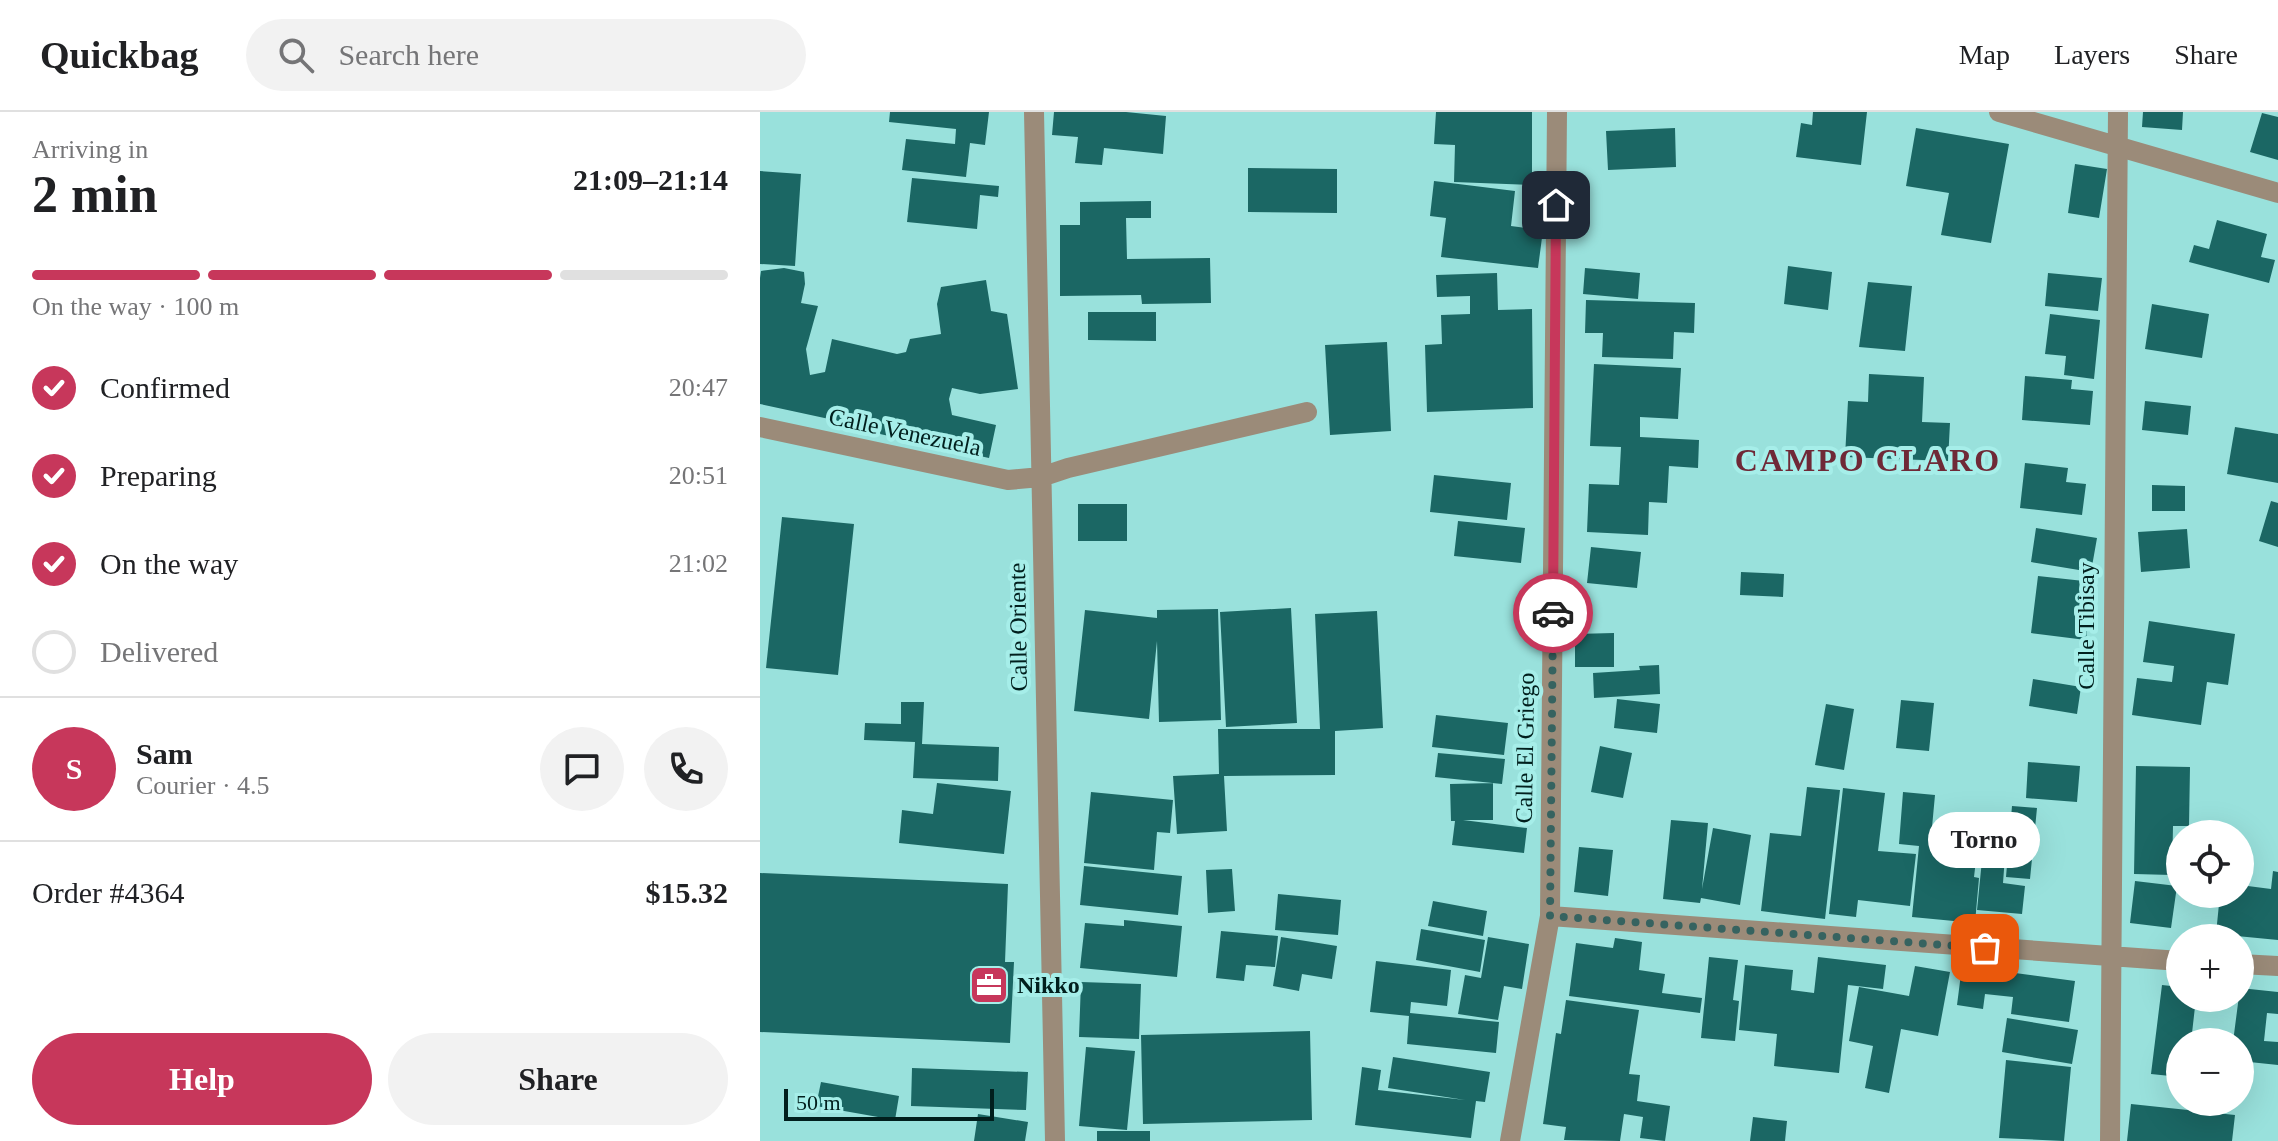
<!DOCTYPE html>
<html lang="en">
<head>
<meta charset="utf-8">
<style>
  :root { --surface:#fff; --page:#f2f2f2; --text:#202124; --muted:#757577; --line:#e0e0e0; --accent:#c7375b }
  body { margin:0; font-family:Georgia,serif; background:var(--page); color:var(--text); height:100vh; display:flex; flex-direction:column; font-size:30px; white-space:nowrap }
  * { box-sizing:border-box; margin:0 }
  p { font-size:26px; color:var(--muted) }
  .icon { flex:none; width:44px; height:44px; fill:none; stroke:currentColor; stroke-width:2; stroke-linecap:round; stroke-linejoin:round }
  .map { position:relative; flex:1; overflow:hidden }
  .details { display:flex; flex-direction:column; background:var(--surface); width:760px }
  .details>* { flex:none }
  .tools { position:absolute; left:1406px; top:708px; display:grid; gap:16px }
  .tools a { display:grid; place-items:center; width:88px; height:88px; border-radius:50%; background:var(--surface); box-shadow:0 8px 32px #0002; font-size:40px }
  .scale { position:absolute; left:24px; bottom:20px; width:210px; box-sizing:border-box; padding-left:8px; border:4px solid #011f1d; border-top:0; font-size:22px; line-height:28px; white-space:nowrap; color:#011f1d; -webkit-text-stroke:6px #a6eee9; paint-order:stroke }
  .pin { position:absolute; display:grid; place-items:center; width:68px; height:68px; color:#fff; margin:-34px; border-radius:16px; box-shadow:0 4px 12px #0006 }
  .courier { position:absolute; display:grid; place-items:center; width:80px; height:80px; margin:-40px; border:6px solid #c7375b; border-radius:50%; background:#fff; color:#222; box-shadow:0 2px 10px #0007 }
  .bubble { position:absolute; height:56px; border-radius:28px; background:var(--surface); box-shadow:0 8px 32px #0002; font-size:26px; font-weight:600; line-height:56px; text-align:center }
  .summary em { font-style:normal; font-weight:600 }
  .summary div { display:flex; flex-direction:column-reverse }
  .summary { display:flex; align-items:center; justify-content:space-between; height:136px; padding:0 32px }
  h1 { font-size:52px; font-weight:600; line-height:60px }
  .bar { display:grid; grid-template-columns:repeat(4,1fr); gap:12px 8px; align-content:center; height:96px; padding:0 32px }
  .bar i { height:10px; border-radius:6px; background:var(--line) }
  .bar .selected { background:var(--accent) }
  .bar p { grid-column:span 4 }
  .line { display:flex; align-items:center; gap:20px; padding:0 32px; border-top:2px solid var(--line) }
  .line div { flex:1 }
  .round { display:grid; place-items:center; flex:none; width:84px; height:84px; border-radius:42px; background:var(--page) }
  ol { padding:0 32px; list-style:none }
  li { display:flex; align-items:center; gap:24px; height:88px }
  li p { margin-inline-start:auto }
  li .icon { padding:8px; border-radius:50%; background:var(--accent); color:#fff; stroke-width:4 }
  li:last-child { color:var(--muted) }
  li i { width:44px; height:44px; border:4px solid var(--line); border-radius:50% }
  .button { display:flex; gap:16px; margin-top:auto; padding:16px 32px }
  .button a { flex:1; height:92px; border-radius:48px; background:var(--accent); color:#fff; font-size:32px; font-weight:600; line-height:92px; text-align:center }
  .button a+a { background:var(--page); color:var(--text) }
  header { display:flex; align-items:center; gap:48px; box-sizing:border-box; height:112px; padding:0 40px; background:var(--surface); border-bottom:2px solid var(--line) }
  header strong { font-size:38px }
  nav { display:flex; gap:44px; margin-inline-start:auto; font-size:28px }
  .search { width:560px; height:72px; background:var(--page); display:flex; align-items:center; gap:20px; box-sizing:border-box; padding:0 28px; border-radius:44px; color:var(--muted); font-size:30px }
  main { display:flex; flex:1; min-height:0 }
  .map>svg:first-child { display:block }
  .building { fill:#1b6764 }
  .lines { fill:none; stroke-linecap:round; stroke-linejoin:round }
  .minor { stroke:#9b8b79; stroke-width:20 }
  .done { stroke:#366360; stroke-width:8; stroke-dasharray:0 14.4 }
  .route { stroke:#c7375b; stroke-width:10 }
  .labels { text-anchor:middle; stroke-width:8; stroke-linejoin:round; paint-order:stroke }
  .street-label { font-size:24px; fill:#011f1d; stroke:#a6eee9 }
  .poi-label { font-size:24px; font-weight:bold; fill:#011f1d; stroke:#a6eee9; text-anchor:start }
  .district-label { font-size:32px; font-weight:bold; letter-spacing:2px; fill:#6f2937; stroke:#a6eee9 }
</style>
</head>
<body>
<header>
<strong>Quickbag</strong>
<div class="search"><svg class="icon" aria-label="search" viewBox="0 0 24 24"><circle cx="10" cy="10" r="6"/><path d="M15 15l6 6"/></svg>Search here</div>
<nav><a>Map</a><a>Layers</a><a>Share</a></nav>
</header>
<main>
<section class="details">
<div class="summary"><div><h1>2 min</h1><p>Arriving in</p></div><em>21:09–21:14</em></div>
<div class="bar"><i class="selected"></i><i class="selected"></i><i class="selected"></i><i></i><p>On the way · 100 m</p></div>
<ol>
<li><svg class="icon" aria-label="check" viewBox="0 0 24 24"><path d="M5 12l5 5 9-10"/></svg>Confirmed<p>20:47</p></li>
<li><svg class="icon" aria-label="check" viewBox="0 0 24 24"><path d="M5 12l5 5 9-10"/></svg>Preparing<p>20:51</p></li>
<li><svg class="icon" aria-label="check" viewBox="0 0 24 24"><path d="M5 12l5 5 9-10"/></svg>On the way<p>21:02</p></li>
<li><i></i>Delivered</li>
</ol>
<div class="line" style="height:144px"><b class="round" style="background:var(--accent);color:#fff">S</b><div><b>Sam</b><p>Courier · 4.5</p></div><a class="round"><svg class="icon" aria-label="chat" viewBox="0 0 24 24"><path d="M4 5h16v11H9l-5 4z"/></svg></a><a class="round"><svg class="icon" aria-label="phone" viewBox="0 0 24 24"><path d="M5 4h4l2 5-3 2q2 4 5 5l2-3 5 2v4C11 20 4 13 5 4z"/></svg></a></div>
<div class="line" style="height:104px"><div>Order #4364</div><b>$15.32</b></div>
<div class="button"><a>Help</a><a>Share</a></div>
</section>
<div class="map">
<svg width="1518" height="1029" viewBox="0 0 1518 1029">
  <rect width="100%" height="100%" fill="#99e1dc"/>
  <path class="building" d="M130,0H229L225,33L210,31L206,65L142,58L146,27L195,32L196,17L129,10Z
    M294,0H366L406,4L403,42L344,36L342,53L315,51L318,25L292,23Z
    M676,0H772V73L694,70L695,33L674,32Z
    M1053,0H1107L1101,53L1036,45L1041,11L1052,13Z
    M1383,0H1423L1422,18L1382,15Z
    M1502,1L1518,5V48L1490,40Z
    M915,16L916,55L848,58L846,19Z
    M1156,16L1249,32L1231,131L1181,123L1189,81L1146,74Z
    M1315,52L1347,57L1339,106L1308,101Z
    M488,56L577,57V101L488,100Z
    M0,59L41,62L35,154L0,152Z
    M152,66L239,74L238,85L220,83L217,117L147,110Z
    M674,69L755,79L751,114L783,118L778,156L681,145L686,106L670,104Z
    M391,89V106H366L367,147L450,146L451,191L382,192L381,183L300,184V113H320V90Z
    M1457,108L1507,122L1501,145L1515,148L1509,171L1429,150L1434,133L1449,137Z
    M1028,154L1072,160L1068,198L1024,192Z
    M24,156L44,160L45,172L41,191L58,194L46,237L50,263L65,260L72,227L137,242L146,240L150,227L181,222L177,192L181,175L226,168L231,199L247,202L258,277L220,282L192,276L189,287L192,303L236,313L229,346L120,322V318L0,292V166L1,159Z
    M825,156L880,161L878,187L823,182Z
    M737,161L738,198L772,197L773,296L667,300L665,233L682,232L681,203L710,202V184L677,185L676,163Z
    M1288,161L1342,166L1338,199L1285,194Z
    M1108,170L1152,174L1145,239L1099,235Z
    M826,188L935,191L934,221L914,220L913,247L842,245L843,221H825Z
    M1392,192L1449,202L1442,246L1385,237Z
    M328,200H396V229L328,228Z
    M1290,202L1340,208L1334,267L1304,263L1306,244L1285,242Z
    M627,230L631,319L570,323L565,233Z
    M834,252L921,256L918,307L880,305V325L939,328L938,356L909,354L907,391L889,390L888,423L827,420L829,372L859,373L861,335L830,334Z
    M1109,262L1164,265L1162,310L1190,311L1188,349L1085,345L1088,289L1108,290Z
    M1265,264L1312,268L1311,277L1333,279L1330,313L1262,308Z
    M1385,289L1431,294L1428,323L1382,318Z
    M1475,315L1518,322V371L1467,362Z
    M1265,351L1308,356L1306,370L1326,372L1322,403L1260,396Z
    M674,363L751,371L747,408L670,400Z
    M1392,373L1425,374V399H1392Z
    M1511,389L1518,391V435L1499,429Z
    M318,392H367V429H318Z
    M22,405L94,412L78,563L6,556Z
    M698,409L765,416L761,451L694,444Z
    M1276,416L1337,426L1331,460L1271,450Z
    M1427,417L1430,456L1381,460L1378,420Z
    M831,435L881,440L877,476L827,471Z
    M981,460L1024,462L1023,485L980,483Z
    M1278,464L1333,470L1326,528L1271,521Z
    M531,496L537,611L466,615L460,500Z
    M458,497L461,608L399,610L397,529L389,607L314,599L325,498L397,506V498Z
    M617,499L623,616L575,619V663L464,664L467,719L417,722L413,664L459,662L458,617H560L555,502Z
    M1389,509L1475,522L1468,573L1447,570L1441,613L1372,603L1377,566L1412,570L1414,554L1383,550Z
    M854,521V555H815V522Z
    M899,553L900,582L834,586L833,561L880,558L879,554Z
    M1273,567L1321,575L1317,602L1269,594Z
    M857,587L900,592L897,621L854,616Z
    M1141,588L1174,591L1169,639L1136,636Z
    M141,590H164L162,632L239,635L238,669L153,666L155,630L104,628L105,611L141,612Z
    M1066,592L1094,597L1084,658L1055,653Z
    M676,603L748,611L744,643L672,635Z
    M840,634L872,641L863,686L831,680Z
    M678,641L745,647L742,672L675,665Z
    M1268,650L1320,654L1317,690L1266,686Z
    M1376,654L1430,655L1429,714H1413L1412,763L1374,762Z
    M177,671L251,679L244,742L139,731L142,698L173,702Z
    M733,671V708H703L767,716L764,741L692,733L695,709H691L690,672Z
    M1047,675L1080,678L1065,807L1001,799L1010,721L1041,724Z
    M1083,676L1125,681L1118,739L1156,742L1150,794L1098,788L1096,805L1069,802Z
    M331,680L413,688L410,721L397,720L394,758L324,751Z
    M1143,680L1175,683L1171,726L1218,731L1214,765L1219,766L1215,811L1152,805L1159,734L1139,732Z
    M1252,694L1277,696L1270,767L1246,765Z
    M911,708L948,711L942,777L953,716L991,723L980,793L941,786L940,791L903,787Z
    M1224,728L1246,730L1243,771L1265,774L1262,802L1217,798Z
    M819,735L853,738L848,784L814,780Z
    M324,754L422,764L418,803L320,793Z
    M472,757L475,799L448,801L446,758Z
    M1513,759L1518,760V828L1456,822L1460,782H1480V773L1511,777Z
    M0,761L248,772L245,850H254L250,931L0,920Z
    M1375,769L1417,774L1411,816L1370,811Z
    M518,782L581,788L578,823L515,818Z
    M673,789L727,799L723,824L668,814Z
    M364,808L422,814L417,865L320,856L325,811L364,814Z
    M661,817L725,828L720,860L656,848Z
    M461,819L518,824L515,855L486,853L484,869L456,866Z
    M521,825L577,834L572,867L542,862L539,879L513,874Z
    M728,825L769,832L762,877L744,874L738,908L698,902L705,863L721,866Z
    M855,826L882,830L879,858L905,862L902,881L942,886L940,901L809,884L816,831L853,836Z
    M949,845L978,848L973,888L979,889L975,929L941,926Z
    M1058,845L1126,853L1123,877L1088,873L1079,961L1014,954L1017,922L979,918L985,853L1033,858L1031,878L1054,881Z
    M616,849L691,858L687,894L651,890L650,901L739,910L736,941L647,932L649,904L610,900Z
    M1155,854L1190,860L1178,924L1141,917L1129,981L1105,976L1113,934L1089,929L1099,875L1149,884Z
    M1202,854L1315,869L1309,910L1251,902L1253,885L1225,882L1223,897L1197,893Z
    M321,870L381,872L379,927L319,925Z
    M1402,873L1420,875V886H1436L1431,930H1420V965L1391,962Z
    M1480,876L1518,880V902L1507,901L1504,929L1518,930V953L1480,949V930H1473Z
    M806,888L879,898L869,962L880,963L877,989L910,994L905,1029L880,1026L883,1005L864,1002L860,1029L804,1028L806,1015L783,1012L796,921L801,922Z
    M1247,906L1318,918L1312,952L1242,940Z
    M550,919L552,1008L383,1012L381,923Z
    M326,935L375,939L367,1018L319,1014Z
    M633,945L730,960L725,990L716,989L711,1026L595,1013L602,955L621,958L618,978L705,988L628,976Z
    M1246,948L1311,955L1304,1029L1239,1026Z
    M152,956L268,960L266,998L151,994Z
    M61,970L139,984L135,1008L56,994Z
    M1371,992L1475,1003L1472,1029H1367Z
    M218,1002L268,1010L265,1029H214Z
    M993,1005L1027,1009L1025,1029H990Z
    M337,1019H390V1029H337Z"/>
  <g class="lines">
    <path class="minor" d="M274,0L295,1029
      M1239,0L1518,81
      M0,315L248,368L281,365L308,356L547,300
      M790,804L1420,849
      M1480,852L1518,854
      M750,1029L790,804L797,0
      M1350,1029L1358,0"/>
  </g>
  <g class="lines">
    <path class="done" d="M793,501L790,804L1225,836"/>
    <path class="route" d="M793,501L796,93"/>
  </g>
  <defs>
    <symbol id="office-square" viewBox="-11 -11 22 22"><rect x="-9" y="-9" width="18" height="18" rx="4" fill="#c7375b" stroke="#a6eee9"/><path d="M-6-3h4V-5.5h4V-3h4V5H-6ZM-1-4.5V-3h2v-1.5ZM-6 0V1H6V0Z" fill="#fff"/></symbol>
  </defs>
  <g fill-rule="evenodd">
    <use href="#office-square" x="207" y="851" width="44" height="44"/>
  </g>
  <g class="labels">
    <g class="street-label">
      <text transform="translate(145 320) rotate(12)" y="8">Calle Venezuela</text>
      <text transform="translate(1326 514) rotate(-90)" y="8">Calle Tibisay</text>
      <text transform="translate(258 515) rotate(-91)" y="8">Calle Oriente</text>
      <text transform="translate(765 636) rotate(-89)" y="8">Calle El Griego</text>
    </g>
    <g class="poi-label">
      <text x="257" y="881">Nikko</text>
    </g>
    <g class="district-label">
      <text x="1108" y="359">CAMPO CLARO</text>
    </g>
  </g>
</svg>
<div class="tools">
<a><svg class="icon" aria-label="locate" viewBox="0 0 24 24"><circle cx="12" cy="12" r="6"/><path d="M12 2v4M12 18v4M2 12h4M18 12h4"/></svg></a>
<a>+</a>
<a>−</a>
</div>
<div class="scale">50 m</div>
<div class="pin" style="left:1225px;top:836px;background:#ea580c"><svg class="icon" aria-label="bag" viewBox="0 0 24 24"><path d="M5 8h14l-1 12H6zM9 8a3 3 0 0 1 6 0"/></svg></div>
<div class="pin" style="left:796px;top:93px;background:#1f2937"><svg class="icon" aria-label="home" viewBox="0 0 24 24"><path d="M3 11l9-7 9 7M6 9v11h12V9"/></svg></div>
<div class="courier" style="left:793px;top:501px"><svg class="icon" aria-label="car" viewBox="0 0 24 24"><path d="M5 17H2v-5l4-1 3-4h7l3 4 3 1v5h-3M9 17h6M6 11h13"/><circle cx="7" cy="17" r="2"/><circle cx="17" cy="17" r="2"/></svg></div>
<div class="bubble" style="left:1168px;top:700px;width:112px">Torno</div>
</div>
</main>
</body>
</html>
